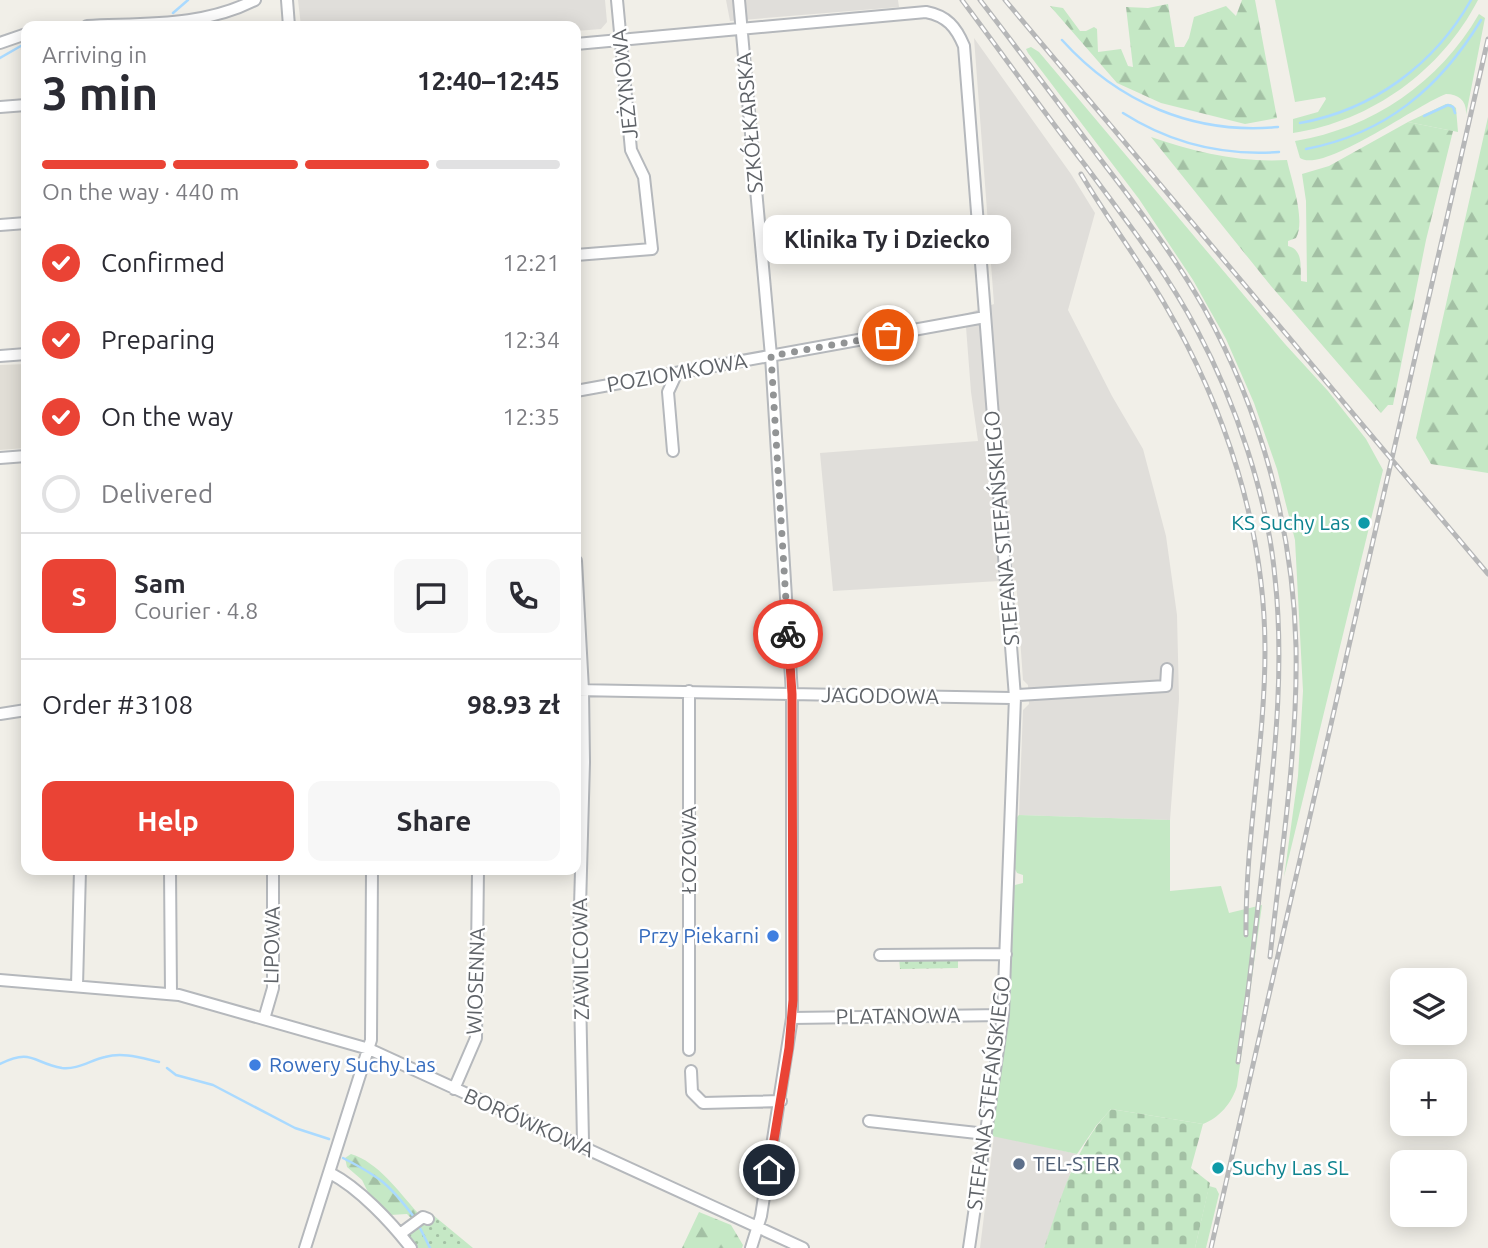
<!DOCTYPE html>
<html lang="en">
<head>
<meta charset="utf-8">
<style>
  :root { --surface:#fff; --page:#f7f7f7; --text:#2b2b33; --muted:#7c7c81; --line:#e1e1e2; --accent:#ea4335 }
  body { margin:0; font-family:Ubuntu,sans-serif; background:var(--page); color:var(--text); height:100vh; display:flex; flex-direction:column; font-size:26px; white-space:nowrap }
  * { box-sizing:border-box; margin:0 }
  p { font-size:23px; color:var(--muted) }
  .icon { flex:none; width:38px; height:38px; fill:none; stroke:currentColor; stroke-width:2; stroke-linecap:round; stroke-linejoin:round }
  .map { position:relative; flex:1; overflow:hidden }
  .drawer { position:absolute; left:21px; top:21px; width:560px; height:854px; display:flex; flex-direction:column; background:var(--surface); border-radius:14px; box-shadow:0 4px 18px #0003 }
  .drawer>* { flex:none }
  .tools { position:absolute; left:1390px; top:968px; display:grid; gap:14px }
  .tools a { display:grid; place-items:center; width:77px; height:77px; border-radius:14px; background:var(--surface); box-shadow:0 4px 18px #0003; font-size:35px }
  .pin { position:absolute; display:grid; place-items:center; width:60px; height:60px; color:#fff; margin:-30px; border:4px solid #fff; border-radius:50%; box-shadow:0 2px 7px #0007 }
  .courier { position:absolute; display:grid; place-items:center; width:70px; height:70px; margin:-35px; border:5px solid #ea4335; border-radius:50%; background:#fff; color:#222; box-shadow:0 2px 9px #0007 }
  .bubble { position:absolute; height:49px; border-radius:14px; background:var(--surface); box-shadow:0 4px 18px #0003; font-size:23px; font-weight:600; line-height:49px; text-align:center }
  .summary em { font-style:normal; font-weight:600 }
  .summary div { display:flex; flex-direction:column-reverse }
  .summary { display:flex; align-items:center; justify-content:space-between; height:119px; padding:0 21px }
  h1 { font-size:46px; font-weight:600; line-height:52px }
  .bar { display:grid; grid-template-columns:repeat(4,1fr); gap:10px 7px; align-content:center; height:84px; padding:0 21px }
  .bar i { height:9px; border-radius:5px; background:var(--line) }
  .bar .active { background:var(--accent) }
  .bar p { grid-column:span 4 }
  .line { display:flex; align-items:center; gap:18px; padding:0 21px; border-top:2px solid var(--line) }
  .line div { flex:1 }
  .round { display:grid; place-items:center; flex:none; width:74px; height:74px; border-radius:14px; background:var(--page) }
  ol { padding:0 21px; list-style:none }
  li { display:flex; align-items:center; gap:21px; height:77px }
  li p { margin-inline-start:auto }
  li .icon { padding:7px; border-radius:50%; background:var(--accent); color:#fff; stroke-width:4 }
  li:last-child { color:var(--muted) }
  li i { width:38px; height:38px; border:4px solid var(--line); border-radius:50% }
  .action { display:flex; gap:14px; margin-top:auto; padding:14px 21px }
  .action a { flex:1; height:80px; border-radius:14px; background:var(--accent); color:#fff; font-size:28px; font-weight:600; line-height:80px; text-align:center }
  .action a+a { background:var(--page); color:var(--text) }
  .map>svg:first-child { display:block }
  .industrial { fill:#e0deda }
  .education { fill:#e1ded6 }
  .green { fill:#c5e8c5 }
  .forest { fill:url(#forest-firs) }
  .cemetery { fill:url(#cemetery-stones) }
  .park { fill:url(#park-dots) }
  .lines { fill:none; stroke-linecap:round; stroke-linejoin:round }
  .stream { stroke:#aadaff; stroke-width:2.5 }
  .minor-casing { stroke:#b5b8bc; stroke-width:14 }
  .minor { stroke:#fff; stroke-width:10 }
  .rail-casing { stroke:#b6b7b8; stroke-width:5 }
  .rail { stroke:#fff; stroke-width:2.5; stroke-dasharray:8; stroke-linecap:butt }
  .done { stroke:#929495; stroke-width:7; stroke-dasharray:0 12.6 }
  .route { stroke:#ea4335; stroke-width:9 }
  .culture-dot { fill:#0f9aa8; stroke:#fff; stroke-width:2.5 }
  .shop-dot { fill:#3f7fe0; stroke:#fff; stroke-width:2.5 }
  .service-dot { fill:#5c6f8a; stroke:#fff; stroke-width:2.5 }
  .labels { text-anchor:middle; stroke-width:5; stroke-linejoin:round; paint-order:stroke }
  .street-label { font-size:21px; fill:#5f6368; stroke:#fff }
  .culture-label { font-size:21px; fill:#0d838f; stroke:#fff; text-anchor:end }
  .shop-label { font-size:21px; fill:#366cbe; stroke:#fff; text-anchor:end }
  .service-label { font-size:21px; fill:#4e5e75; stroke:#fff; text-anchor:start }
</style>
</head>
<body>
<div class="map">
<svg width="1488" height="1248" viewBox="0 0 1488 1248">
  <defs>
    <pattern id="forest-firs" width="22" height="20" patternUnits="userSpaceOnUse" patternTransform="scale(1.75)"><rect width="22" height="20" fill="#c5e8c5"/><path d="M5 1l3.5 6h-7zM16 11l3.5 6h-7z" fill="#a3c0a4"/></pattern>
    <pattern id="cemetery-stones" width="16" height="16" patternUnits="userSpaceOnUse" patternTransform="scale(1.75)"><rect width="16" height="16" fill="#c5e8c5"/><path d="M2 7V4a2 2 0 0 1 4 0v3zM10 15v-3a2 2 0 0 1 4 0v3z" fill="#a3c0a4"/></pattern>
    <pattern id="park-dots" width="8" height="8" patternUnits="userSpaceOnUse" patternTransform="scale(1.75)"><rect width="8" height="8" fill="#c5e8c5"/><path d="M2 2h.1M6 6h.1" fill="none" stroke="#a3c0a4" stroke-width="1.8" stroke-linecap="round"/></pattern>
  </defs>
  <rect width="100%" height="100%" fill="#f1efe8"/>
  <path class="industrial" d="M298,0H605L607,22L601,29L576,31V26H301Z
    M726,0H898L899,7L730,21Z
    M974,38L1071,174L1095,213L1068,310L1112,396L1143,449L1166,536L1177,615L1179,699L1170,820L1019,815L1023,710L1029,704L1028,685L1023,680L1016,580L833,591L820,453L978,441L971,392L965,314L994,304Z
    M994,1135L1077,1154L1044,1248H980Z"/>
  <path class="education" d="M26,364V448L0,450V365Z"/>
  <path class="green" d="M1275,0H1478C1441,71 1372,121 1293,133V119L1318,112L1326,99L1325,97L1295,102Z
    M1479,14L1485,18L1466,115C1467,101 1459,94 1446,94C1418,104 1323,174 1300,158L1295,141C1373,128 1439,83 1479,14Z
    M1031,47L1039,52L1285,344L1328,391L1366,439L1383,470L1284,877L1298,776L1303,691L1295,540L1277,469L1254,403L1226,339L1193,280L1139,199L1028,53L1026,49Z
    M1446,104H1451L1456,108L1458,132L1408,122Z
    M1019,815L1170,820V891L1221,886L1229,913L1262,905L1237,1086C1232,1103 1219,1118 1203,1124L1111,1109L1096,1126L1077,1154L992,1136L990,1133L1012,889L1015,885L1023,883V875L1017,873L1013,865L1015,819Z
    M1209,1186L1216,1188L1219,1194L1206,1248H1195Z"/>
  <path class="forest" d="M1242,0H1255L1277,118L1245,124L1161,103L1117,83L1050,6L1063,8L1080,31H1086L1094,27L1097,29L1098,52L1121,49L1128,66L1133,67L1126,7L1148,8L1168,4L1175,47H1184L1189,38L1194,17L1226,6L1236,16Z
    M1488,117V473L1431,464L1416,438Z
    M1408,122L1453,131L1426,240L1393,405H1388L1381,413L1271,286L1151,137C1194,152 1241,163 1287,160C1291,179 1306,220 1296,238L1288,241V246C1304,250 1300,268 1301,281L1307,282L1306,201L1302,174L1329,166Z
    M351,1154C378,1162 399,1192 417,1212L418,1216L413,1220L407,1214L390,1215L369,1194L362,1180L347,1167L345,1158Z
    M699,1212L731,1225L743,1245L742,1248H682Z"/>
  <path class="cemetery" d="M1111,1109L1203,1124L1191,1168L1210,1183L1195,1248H1044C1062,1196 1073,1150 1111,1109Z"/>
  <path class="park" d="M958,957V968L900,969L899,958Z
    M433,1215L473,1248H417L408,1236Z"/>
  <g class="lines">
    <path class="stream" d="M173,13L188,0
      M1062,40C1118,102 1193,135 1278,127
      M0,58L26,43
      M1123,113C1170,143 1223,156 1279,152
      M1424,116L1448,105L1453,107L1455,113
      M1300,123C1373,110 1435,64 1471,0
      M1306,149C1385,134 1440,88 1481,20
      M0,1064C32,1048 33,1063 62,1068C77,1070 91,1060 105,1057C123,1052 141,1058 159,1062
      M167,1068L176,1075L213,1085L295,1128L329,1139
      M343,1158C380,1177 389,1184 414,1217
      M419,1226L430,1248"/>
    <defs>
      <path id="minor" d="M287,0L289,26
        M739,0L771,356L792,694V1018L761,1216L751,1248
        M87,26C144,23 203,27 255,0
        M0,43L26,34
        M576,44L926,12C947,16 956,27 964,46L1015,697L1003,1015L969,1248
        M0,107L26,105
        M0,225L26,223
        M576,255L652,249L644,177L631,150L617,0
        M0,356L26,354
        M673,374L674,379L668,392L673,451
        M576,391L985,317
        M0,458L26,456
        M576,561L583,690L584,762L579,943L583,1141L581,1146
        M576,690L1011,698L1018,695L1166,686L1167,669
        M0,714L26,710
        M170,870L171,994
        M880,955L1006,954
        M0,980L179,995L369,1049L803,1248
        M77,986L80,870
        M792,1018L1003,1015
        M264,1019L273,988V870
        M689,1050V691
        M691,1071L692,1092L703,1103L781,1101
        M454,1089L476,1038L478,870
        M869,1121L986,1134
        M330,1173C359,1188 391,1222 411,1248
        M400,1234L423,1217L428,1219
        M305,1248L371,1040L372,870"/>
    </defs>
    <use href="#minor" class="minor-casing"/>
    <use href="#minor" class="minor"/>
    <defs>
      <path id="rail" d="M962,0C1003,55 1043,111 1085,165C1125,219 1166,271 1197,330C1235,401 1268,498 1275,578C1284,661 1276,744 1267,827C1260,890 1253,952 1245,1015
        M980,0C1021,53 1061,107 1101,160C1138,208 1174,255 1204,308C1261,411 1293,528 1296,646C1298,748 1281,855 1270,957
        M1005,0L1488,574
        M1081,174C1107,218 1138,259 1164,303C1225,407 1265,528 1265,650C1265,745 1245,839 1246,935
        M1238,1062L1246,1005
        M1211,1248L1488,39"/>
    </defs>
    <use href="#rail" class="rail-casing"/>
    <use href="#rail" class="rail"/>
  </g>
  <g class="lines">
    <path class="done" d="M788,634L771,356L888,335"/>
    <path class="route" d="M769,1170L789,1048L793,1000L792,694L788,634"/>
  </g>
  <g class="culture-dot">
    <circle cx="1364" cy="523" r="7"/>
    <circle cx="1218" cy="1168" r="7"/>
  </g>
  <g class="shop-dot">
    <circle cx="773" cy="936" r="7"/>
    <circle cx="255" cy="1065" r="7"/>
  </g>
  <circle class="service-dot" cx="1019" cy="1164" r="7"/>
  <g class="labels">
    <g class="street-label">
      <text transform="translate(625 84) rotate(-96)" y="7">JEŻYNOWA</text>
      <text transform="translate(750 123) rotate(-95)" y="7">SZKÓŁKARSKA</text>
      <text transform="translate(677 373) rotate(-10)" y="7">POZIOMKOWA</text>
      <text transform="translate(1002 528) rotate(-95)" y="7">STEFANA STEFAŃSKIEGO</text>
      <text transform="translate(880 696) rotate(1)" y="7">JAGODOWA</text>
      <text transform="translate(689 850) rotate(-90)" y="7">ŁOZOWA</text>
      <text transform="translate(272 945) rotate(-89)" y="7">LIPOWA</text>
      <text transform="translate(581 959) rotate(-91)" y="7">ZAWILCOWA</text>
      <text transform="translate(476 981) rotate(-88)" y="7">WIOSENNA</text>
      <text transform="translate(898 1016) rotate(-1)" y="7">PLATANOWA</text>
      <text transform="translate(989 1093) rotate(-83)" y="7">STEFANA STEFAŃSKIEGO</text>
      <text transform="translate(529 1123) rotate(24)" y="7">BORÓWKOWA</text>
    </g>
    <g class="culture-label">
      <text x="1350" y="530">KS Suchy Las</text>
      <text x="1232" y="1175" text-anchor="start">Suchy Las SL</text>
    </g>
    <g class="shop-label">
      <text x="759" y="943">Przy Piekarni</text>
      <text x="269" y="1072" text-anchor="start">Rowery Suchy Las</text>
    </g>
    <g class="service-label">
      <text x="1033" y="1171">TEL-STER</text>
    </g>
  </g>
</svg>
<div class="tools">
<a><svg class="icon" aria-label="layers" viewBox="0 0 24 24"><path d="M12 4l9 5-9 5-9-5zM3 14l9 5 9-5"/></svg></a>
<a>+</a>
<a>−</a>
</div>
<div class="pin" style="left:888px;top:335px;background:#ea580c"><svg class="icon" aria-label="bag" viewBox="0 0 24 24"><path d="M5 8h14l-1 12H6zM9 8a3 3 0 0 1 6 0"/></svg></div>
<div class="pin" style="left:769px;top:1170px;background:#1f2937"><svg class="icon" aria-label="home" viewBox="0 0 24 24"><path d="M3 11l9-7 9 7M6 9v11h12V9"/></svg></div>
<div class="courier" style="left:788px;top:634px"><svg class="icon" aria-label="bike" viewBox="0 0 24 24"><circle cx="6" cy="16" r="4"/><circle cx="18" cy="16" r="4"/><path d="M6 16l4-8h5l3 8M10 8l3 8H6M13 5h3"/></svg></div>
<div class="bubble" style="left:763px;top:215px;width:248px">Klinika Ty i Dziecko</div>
<section class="drawer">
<div class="summary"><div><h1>3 min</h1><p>Arriving in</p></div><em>12:40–12:45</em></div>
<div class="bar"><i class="active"></i><i class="active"></i><i class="active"></i><i></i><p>On the way · 440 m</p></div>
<ol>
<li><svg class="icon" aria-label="check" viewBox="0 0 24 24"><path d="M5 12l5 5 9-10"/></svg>Confirmed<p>12:21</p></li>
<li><svg class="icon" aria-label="check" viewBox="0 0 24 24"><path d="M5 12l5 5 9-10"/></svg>Preparing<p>12:34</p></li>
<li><svg class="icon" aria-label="check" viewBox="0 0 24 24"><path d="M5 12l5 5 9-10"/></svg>On the way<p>12:35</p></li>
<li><i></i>Delivered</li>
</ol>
<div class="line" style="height:126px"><b class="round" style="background:var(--accent);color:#fff">S</b><div><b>Sam</b><p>Courier · 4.8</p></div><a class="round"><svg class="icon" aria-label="chat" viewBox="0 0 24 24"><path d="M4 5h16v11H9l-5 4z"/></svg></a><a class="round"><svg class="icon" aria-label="phone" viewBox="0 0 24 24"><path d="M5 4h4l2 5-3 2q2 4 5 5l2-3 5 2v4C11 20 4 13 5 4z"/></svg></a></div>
<div class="line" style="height:91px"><div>Order #3108</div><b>98.93 zł</b></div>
<div class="action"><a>Help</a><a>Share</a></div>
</section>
</div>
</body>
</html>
